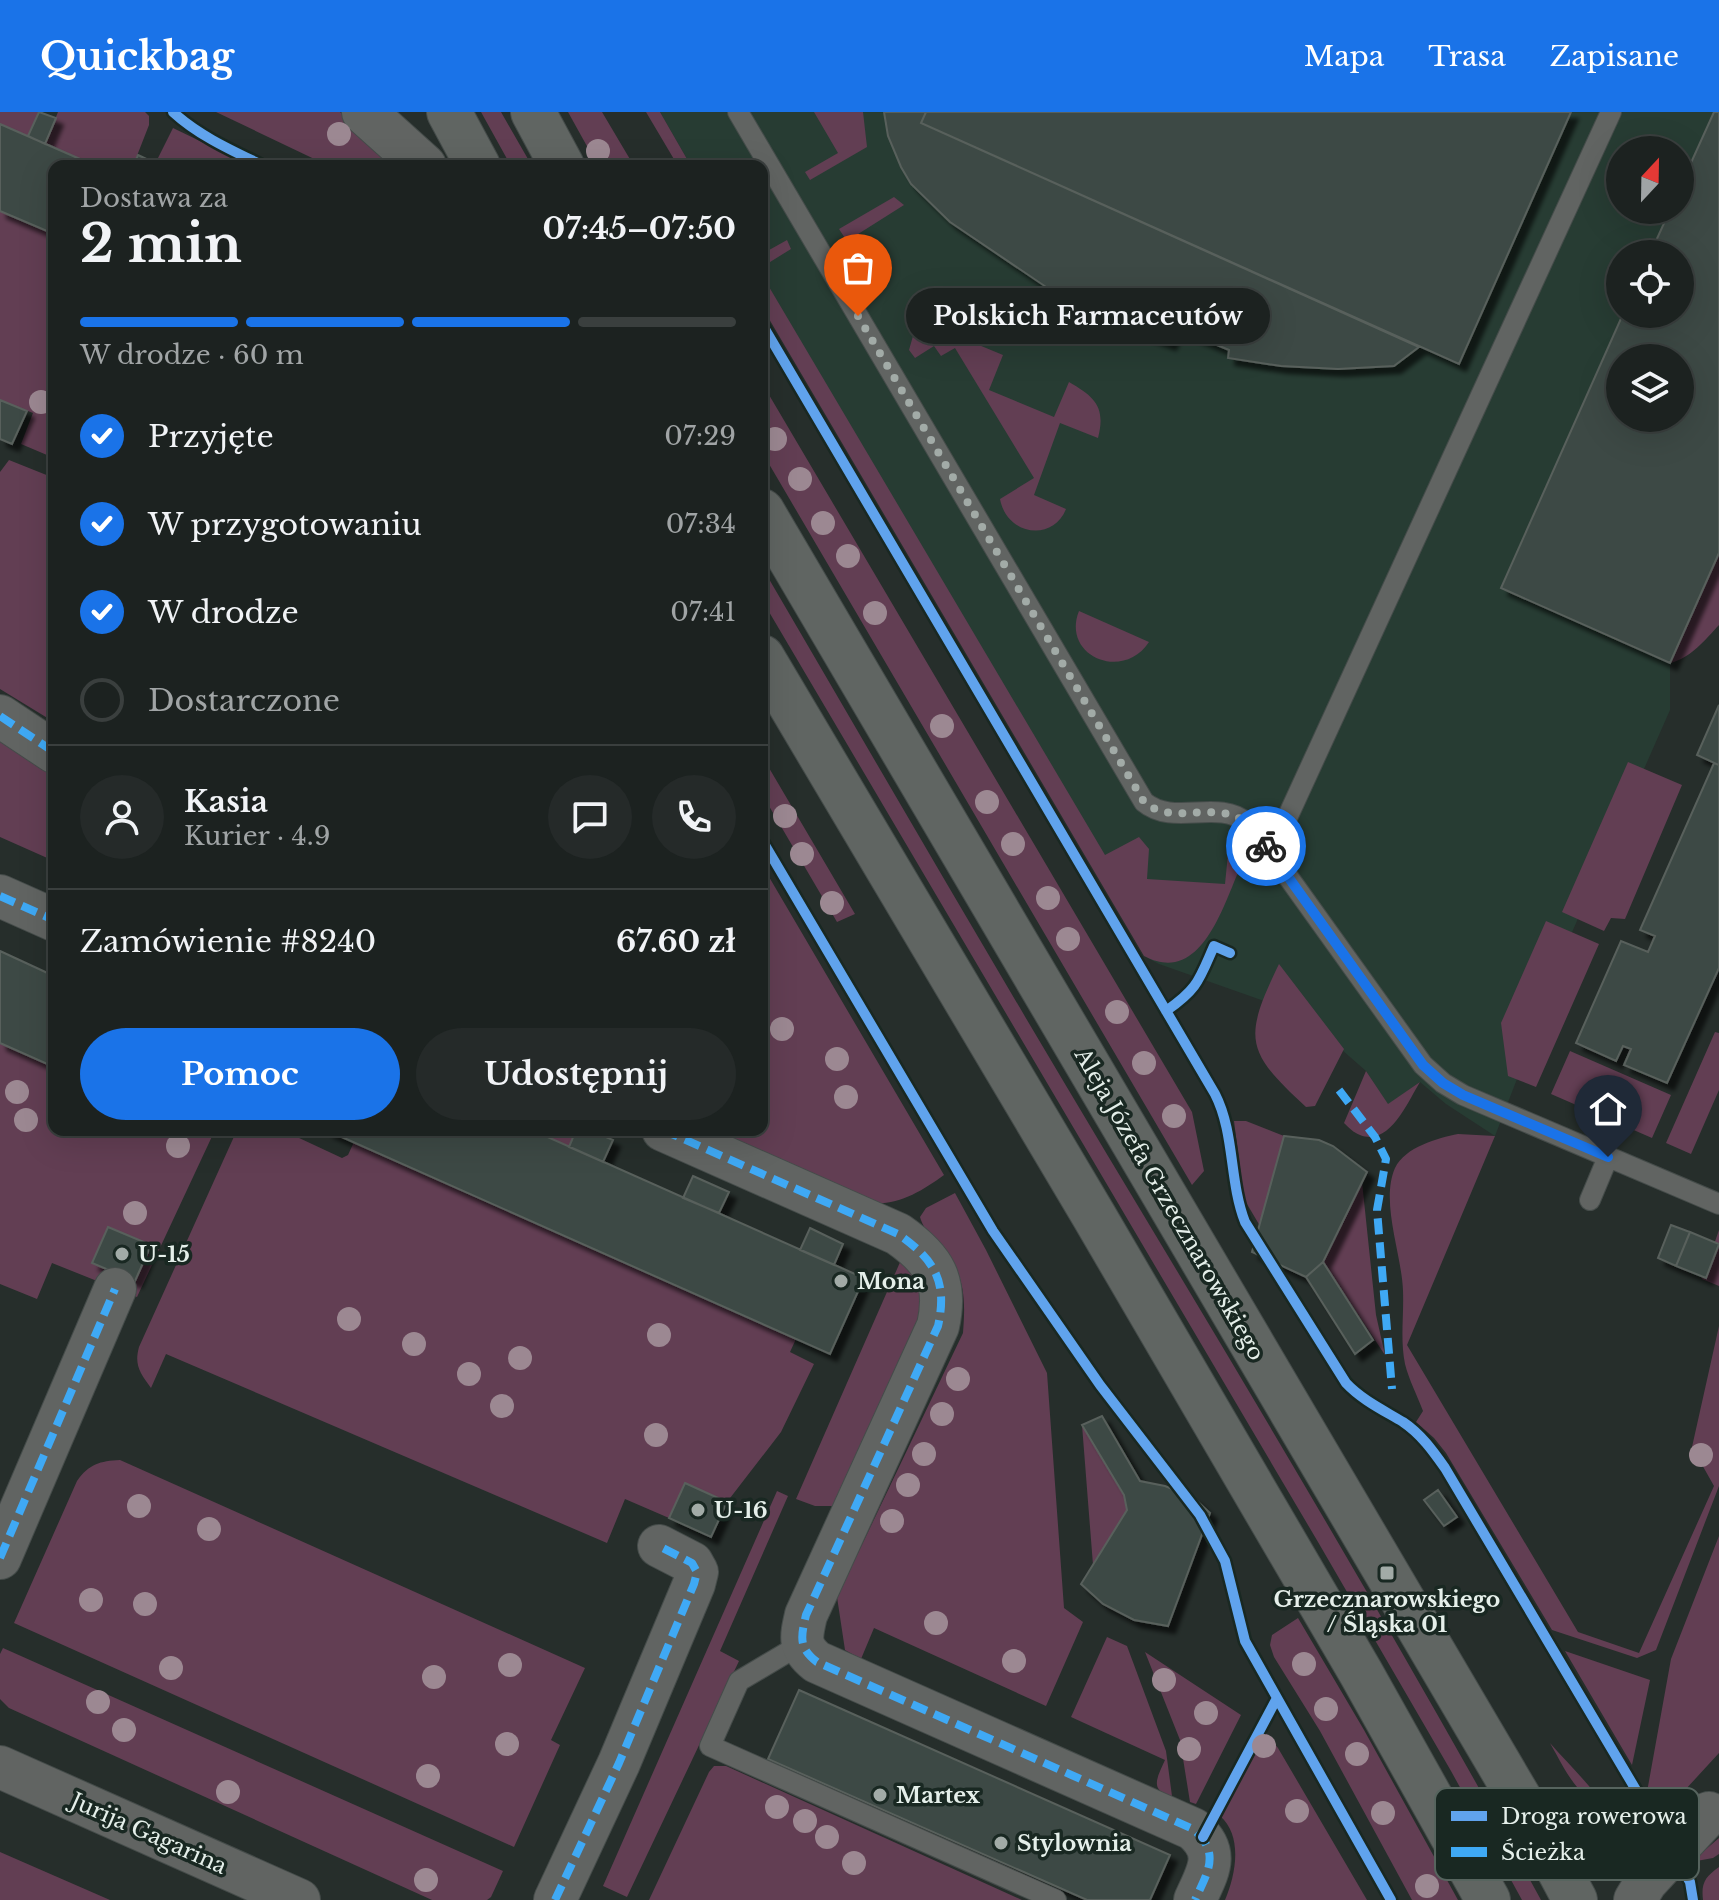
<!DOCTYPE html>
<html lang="pl">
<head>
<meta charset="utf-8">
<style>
  :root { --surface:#1c2220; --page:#252a29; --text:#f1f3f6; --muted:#a0a4a5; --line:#3a3f3e; --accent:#1a73e8 }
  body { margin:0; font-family:"Libre Baskerville",serif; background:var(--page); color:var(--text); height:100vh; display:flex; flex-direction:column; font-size:30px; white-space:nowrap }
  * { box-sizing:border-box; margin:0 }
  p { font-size:26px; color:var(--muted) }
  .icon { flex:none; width:44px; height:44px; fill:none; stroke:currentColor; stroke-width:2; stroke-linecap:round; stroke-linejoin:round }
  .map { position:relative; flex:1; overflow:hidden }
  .side { position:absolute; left:48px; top:48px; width:720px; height:976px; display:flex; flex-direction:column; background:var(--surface); border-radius:16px; box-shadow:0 8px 32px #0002,0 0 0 2px var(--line) }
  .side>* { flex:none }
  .needle { width:52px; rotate:22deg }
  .buttons { position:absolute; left:1606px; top:24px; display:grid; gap:16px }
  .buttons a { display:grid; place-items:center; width:88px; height:88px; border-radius:50%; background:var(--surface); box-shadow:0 8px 32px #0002,0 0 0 2px var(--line); font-size:40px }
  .pin { position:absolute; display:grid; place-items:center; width:68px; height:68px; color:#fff; margin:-82px -34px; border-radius:50% 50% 50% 0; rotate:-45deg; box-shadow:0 0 8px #0007 }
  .pin .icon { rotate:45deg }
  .courier { position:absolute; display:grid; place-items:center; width:80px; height:80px; margin:-40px; border:6px solid #1a73e8; border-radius:50%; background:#fff; color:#222; box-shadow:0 2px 10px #0007 }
  .bubble { position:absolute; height:56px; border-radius:28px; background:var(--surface); box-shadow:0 8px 32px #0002,0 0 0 2px var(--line); font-size:26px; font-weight:700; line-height:56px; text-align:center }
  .head em { font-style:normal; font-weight:700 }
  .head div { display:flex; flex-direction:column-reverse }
  .head { display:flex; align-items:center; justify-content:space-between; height:136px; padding:0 32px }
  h1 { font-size:52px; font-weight:700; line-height:60px }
  .bar { display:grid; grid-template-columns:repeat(4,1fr); gap:12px 8px; align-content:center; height:96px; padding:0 32px }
  .bar i { height:10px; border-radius:6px; background:var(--line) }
  .bar .selected { background:var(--accent) }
  .bar p { grid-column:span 4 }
  .line { display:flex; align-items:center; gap:20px; padding:0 32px; border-top:2px solid var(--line) }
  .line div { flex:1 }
  .round { display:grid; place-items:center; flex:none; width:84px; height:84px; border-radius:42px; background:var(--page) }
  ol { padding:0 32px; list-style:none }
  li { display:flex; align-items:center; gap:24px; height:88px }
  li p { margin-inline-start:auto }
  li .icon { padding:8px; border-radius:50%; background:var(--accent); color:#fff; stroke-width:4 }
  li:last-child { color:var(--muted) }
  li i { width:44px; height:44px; border:4px solid var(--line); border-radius:50% }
  .action { display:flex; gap:16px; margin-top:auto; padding:16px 32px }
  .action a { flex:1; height:92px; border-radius:48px; background:var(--accent); color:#fff; font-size:32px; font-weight:700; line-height:92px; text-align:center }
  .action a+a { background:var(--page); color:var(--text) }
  header { display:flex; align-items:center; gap:48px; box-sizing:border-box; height:112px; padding:0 40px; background:var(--accent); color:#fff }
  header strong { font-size:38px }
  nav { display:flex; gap:44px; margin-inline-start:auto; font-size:28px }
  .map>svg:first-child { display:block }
  .built { fill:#273c33; fill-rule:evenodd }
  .green { fill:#623e53 }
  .building { fill:#3d4a45; stroke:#59605c; stroke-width:2; fill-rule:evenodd; filter:url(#shadow) }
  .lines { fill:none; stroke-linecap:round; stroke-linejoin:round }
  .service-casing { stroke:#454c4a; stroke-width:22 }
  .minor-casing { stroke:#454c4a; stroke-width:44 }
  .tertiary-casing { stroke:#454c4a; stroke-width:46 }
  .primary-casing { stroke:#454c4a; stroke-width:46 }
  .service { stroke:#616462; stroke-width:20 }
  .minor { stroke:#616462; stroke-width:42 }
  .tertiary { stroke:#616462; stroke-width:44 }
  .primary { stroke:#606562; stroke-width:44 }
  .quiet { stroke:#3fa9f5; stroke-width:8; stroke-dasharray:16 8; stroke-linecap:butt }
  .cycleway-casing { stroke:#192822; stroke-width:15 }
  .cycleway { stroke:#60a3ed; stroke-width:10 }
  .tree { fill:#9c8892 }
  .done { stroke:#a2aba7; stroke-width:8; stroke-dasharray:0 14.4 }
  .route { stroke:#1a73e8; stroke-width:10 }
  .poi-dot { fill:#a2aba7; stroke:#192822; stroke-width:3 }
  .labels { text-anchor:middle; stroke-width:7; stroke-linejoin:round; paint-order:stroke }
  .street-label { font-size:22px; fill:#e5efea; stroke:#192822 }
  .poi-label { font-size:22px; font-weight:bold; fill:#e5efea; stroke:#192822; text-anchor:start }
  .key { fill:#192822; stroke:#56645e; stroke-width:2 }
  .key-label { font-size:22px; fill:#e5efea }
</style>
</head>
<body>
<header>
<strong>Quickbag</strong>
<nav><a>Mapa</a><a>Trasa</a><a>Zapisane</a></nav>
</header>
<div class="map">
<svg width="1719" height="1788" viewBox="0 0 1719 1788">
  <defs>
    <filter id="shadow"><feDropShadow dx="7" dy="7" stdDeviation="2" flood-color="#0009"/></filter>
  </defs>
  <rect width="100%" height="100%" fill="#262e2b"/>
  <path class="built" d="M660,0H1719V441L1670,551V598L1509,963L1517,967L1495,1024L1446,992L1420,970L1388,993L1366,959L1301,902L1159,852L1144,844L762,178V54H691ZM1620,38H1680V98H1620ZM1620,142H1680V202H1620ZM1620,246H1680V306H1620Z"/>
  <path class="green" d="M0,0H39L28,24L0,12Z
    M58,0H145L149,4V13L133,54H96L45,32Z
    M216,0H340L384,34L404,54H329Z
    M481,0H501L532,54H511Z
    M568,0H602L634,54H598Z
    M646,0H660L691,54H678Z
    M814,0H863L867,35L810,68L805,60L838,41Z
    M173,16L233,45L229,54H154Z
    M894,85L904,93L855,124L874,154L865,157L839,117Z
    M0,99L54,122V346L21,332L33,301L0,288Z
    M787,128L791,137L762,155V142Z
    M762,163L1105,743L1139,725L1149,737L1147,767L1225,772L1228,742L1243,749C1224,790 1203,875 1144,844L762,195Z
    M928,212L1003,243L989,278L1054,305L1069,270C1095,285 1106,295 1098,326L1060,311L1034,383L1066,397C1053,430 1007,424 1000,387L1034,366L955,236L941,244L934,234L915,246L909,238L915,217Z
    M762,271L1192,1000L1204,1059L1192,1073L762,340Z
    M9,348L54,366V610L0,577V360Z
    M1719,441V513C1705,528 1691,546 1670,551Z
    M762,455C877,652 991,849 1108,1044C1256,1290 1403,1536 1541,1788H1522L1451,1659L1318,1430L762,488Z
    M1079,499L1149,530C1123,570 1061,544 1079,499Z
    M0,625L54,659V749L0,725Z
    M762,644L855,802L837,810L762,682Z
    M1628,650L1682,673L1625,807L1611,806L1604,819L1562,800Z
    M762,753L944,1063C922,1079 898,1094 870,1091L721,1028L725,1018H762Z
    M1546,809L1599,832L1536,975L1508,964L1501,911Z
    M1279,852L1344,937L1315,994L1306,995C1245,939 1243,927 1279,852Z
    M1715,920L1719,921V978L1691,1042L1666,1031Z
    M0,931L54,955V1018H215L137,1185L52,1151L37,1187L0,1172Z
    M1570,939L1671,983L1652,1026L1551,982Z
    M1366,959L1388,992L1420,970C1408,989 1390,1035 1360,1023C1354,1021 1348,1015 1344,1011Z
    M1234,1009H1246L1284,1024L1260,1114L1244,1087Z
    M237,1018H282L342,1046L348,1043L354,1030L796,1227L790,1240L814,1252L781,1320L727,1390L685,1371L669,1406L625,1387L607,1431L166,1242L151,1276C140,1261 134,1253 139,1235Z
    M532,1018H576L569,1035Z
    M1458,1022L1495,1024L1407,1233L1578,1520L1639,1541L1714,1374L1692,1335L1719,1214V1374L1656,1538L1637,1546L1552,1518L1446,1341L1434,1326L1416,1310L1423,1299C1417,1283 1409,1268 1405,1252C1400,1227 1404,1204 1403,1179C1402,1143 1380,1090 1395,1056C1405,1035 1438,1026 1458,1022Z
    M1362,1070L1376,1203L1385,1243L1323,1150Z
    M955,1081L986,1138L1047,1261L1064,1496L1083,1510L1046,1594L874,1516L861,1547L845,1538L837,1485L963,1221C965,1194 966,1170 950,1146C940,1131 925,1123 920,1105L926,1096Z
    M1719,1118V1174L1702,1167Z
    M901,1148L915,1160L927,1197L836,1394H815L796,1387Z
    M1082,1313L1124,1383L1127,1398L1093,1453Z
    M120,1348L585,1556L551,1628L560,1633L514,1735L14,1511L77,1369C89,1352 100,1349 120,1348Z
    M777,1379L788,1384L720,1539L739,1549L627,1785L603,1774Z
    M1719,1424V1641L1674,1690L1657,1700L1647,1680L1671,1547Z
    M1298,1506L1364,1618L1458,1788H1412L1320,1619L1274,1545L1270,1533L1272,1523Z
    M1107,1525L1127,1534L1166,1639L1172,1684C1148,1679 1158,1664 1165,1648L1071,1605Z
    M3,1536L503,1759L491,1785L487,1788H432L9,1596L0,1587V1542Z
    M1565,1539L1650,1568L1632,1653Z
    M1145,1540L1241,1603L1196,1692L1190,1690L1180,1628Z
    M1266,1621L1278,1636L1367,1788H1225C1236,1762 1243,1724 1220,1704Z
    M1550,1631C1570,1654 1592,1674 1608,1700C1575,1681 1568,1663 1550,1631Z
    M714,1654H726L1022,1788H649L709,1660Z
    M1719,1726V1742L1713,1746L1691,1750Z
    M0,1740L110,1788H0Z
    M1719,1755V1788H1703C1701,1771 1705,1765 1719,1755Z"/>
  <path class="building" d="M39,0L56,6L45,32L28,24Z
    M884,0H926L921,11L1419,235L1394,254L1338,257L1281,254L1228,246L1229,238L1176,216L1169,231L1115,211L1055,181L950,110L911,72L901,55L888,24Z
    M926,0H1571L1459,252L921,11Z
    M1714,0H1719V441L1670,551L1501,476L1623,202H1680V142H1650L1670,98H1680V75ZM1620,246H1680V306H1620Z
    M0,12L96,54H54V122L0,99Z
    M138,43L155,51L154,54H133Z
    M0,288L27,299L12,332L0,327Z
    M1719,593V653L1697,643Z
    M1714,651L1719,653V856L1667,971L1624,953L1631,937L1623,934L1616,949L1576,931L1621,829L1648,840L1655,824L1640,818Z
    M0,839L54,864V955L0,931Z
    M326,1018H532L864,1166L830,1242Z
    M576,1018H590L613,1028L603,1050L569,1035Z
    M1284,1024L1319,1028L1333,1034L1367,1060L1323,1150L1306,1165L1252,1140Z
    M693,1064L729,1080L719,1101L683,1086Z
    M1671,1113L1690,1120L1676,1154L1658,1146Z
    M108,1115L151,1133L135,1169L92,1151Z
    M810,1116L843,1132L834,1153L800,1138Z
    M1690,1120L1719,1132L1706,1166L1676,1154Z
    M1323,1150L1373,1228L1355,1242L1306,1165Z
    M1102,1304L1140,1369L1165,1374L1194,1386L1210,1401L1168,1514L1134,1508L1103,1492L1081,1472L1127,1398L1124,1383L1082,1313Z
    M685,1371L727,1390L711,1425L669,1406Z
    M1438,1378L1457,1405L1444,1414L1424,1388Z
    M799,1578L1170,1743L1150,1788H1087L768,1647Z"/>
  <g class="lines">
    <defs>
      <path id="service" d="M738,0L1144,690C1174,715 1218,686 1247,711C1256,719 1264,731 1271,741
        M1611,0L1271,741L1423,953L1443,971L1463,983L1719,1092
        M1590,1088L1608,1045
        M803,1531L739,1569L710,1634L1056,1788"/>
      <path id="minor" d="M0,604L54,640
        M0,784L54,808
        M663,1018L898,1122C934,1147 948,1169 938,1214L806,1503C801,1525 798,1535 817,1550L1193,1717C1221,1741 1208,1759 1195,1788
        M0,1446L115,1177
        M0,1655L299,1788
        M1535,1713C1552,1716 1568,1722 1585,1725C1628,1731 1669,1716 1709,1701
        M555,1788L619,1651L694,1472L697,1460L692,1451L659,1434
        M1635,1788L1646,1770L1708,1703"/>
      <path id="tertiary" d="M364,0L424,54"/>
      <path id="primary" d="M449,0L478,54
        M533,0L562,54
        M762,399L1535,1713L1575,1788
        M762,545L1094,1104L1361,1561L1488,1788"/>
    </defs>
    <use href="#service" class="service-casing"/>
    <use href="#minor" class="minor-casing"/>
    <use href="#tertiary" class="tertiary-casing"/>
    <use href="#primary" class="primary-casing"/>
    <use href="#service" class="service"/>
    <use href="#minor" class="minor"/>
    <use href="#tertiary" class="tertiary"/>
    <use href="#primary" class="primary"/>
    <path class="quiet" d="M0,604L54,640
      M0,784L54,808
      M1339,978L1375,1025L1386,1047L1377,1098L1392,1277
      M663,1018L898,1122C934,1147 948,1169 938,1214L806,1503C801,1525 798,1535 817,1550L1193,1717C1221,1741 1208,1759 1195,1788
      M0,1446L115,1177
      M555,1788L619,1651L694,1472L697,1460L692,1451L659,1434"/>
    <defs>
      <path id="cycleway" d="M173,0C199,24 233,39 264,54
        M762,212L1215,982C1235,1021 1229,1069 1245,1110L1346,1271C1362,1288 1383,1298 1403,1310C1421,1322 1433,1339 1445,1356L1674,1742L1690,1770L1693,1788
        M762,728L993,1119L1100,1273L1200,1403L1225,1449L1245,1529L1391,1788
        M1166,899C1198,877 1199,868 1214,834L1230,841
        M1203,1725L1277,1586"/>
    </defs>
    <use href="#cycleway" class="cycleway-casing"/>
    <use href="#cycleway" class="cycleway"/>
  </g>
  <g class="tree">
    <circle cx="339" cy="22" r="12"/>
    <circle cx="598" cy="39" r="12"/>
    <circle cx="41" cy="290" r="12"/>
    <circle cx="775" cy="327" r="12"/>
    <circle cx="800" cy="367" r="12"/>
    <circle cx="823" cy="411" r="12"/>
    <circle cx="848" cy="444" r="12"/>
    <circle cx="875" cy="501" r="12"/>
    <circle cx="942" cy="614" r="12"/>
    <circle cx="987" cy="690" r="12"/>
    <circle cx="785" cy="704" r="12"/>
    <circle cx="1013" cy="732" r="12"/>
    <circle cx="802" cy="742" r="12"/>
    <circle cx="1048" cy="786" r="12"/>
    <circle cx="832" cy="791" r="12"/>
    <circle cx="1068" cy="827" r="12"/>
    <circle cx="1117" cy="900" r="12"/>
    <circle cx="782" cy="917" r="12"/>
    <circle cx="837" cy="947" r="12"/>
    <circle cx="1144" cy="951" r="12"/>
    <circle cx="17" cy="980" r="12"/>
    <circle cx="846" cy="985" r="12"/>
    <circle cx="1174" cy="1004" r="12"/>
    <circle cx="26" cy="1008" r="12"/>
    <circle cx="178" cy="1034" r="12"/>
    <circle cx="135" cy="1101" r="12"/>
    <circle cx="349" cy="1207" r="12"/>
    <circle cx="659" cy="1223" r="12"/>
    <circle cx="414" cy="1232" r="12"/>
    <circle cx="520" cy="1246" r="12"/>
    <circle cx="469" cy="1262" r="12"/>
    <circle cx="958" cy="1267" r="12"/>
    <circle cx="502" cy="1294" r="12"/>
    <circle cx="942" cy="1302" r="12"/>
    <circle cx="656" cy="1323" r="12"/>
    <circle cx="924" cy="1342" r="12"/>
    <circle cx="1701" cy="1343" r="12"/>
    <circle cx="908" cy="1373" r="12"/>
    <circle cx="139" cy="1394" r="12"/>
    <circle cx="892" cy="1409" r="12"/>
    <circle cx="209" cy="1417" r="12"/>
    <circle cx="91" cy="1488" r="12"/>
    <circle cx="145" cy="1492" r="12"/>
    <circle cx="936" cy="1511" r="12"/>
    <circle cx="1014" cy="1549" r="12"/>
    <circle cx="1304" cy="1552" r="12"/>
    <circle cx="510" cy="1553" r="12"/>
    <circle cx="171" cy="1556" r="12"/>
    <circle cx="434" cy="1565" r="12"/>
    <circle cx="1164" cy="1568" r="12"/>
    <circle cx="98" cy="1590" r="12"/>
    <circle cx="1326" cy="1597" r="12"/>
    <circle cx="1206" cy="1601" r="12"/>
    <circle cx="124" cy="1618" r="12"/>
    <circle cx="507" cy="1632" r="12"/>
    <circle cx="1264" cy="1634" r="12"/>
    <circle cx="1189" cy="1637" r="12"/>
    <circle cx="1357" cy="1642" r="12"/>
    <circle cx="428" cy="1664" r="12"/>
    <circle cx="228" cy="1680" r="12"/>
    <circle cx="777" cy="1695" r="12"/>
    <circle cx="1297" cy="1699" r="12"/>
    <circle cx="1383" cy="1701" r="12"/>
    <circle cx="805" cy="1709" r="12"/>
    <circle cx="827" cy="1725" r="12"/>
    <circle cx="854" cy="1751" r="12"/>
    <circle cx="426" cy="1768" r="12"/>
    <circle cx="1427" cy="1774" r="12"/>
  </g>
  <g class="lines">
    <path class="done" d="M858,204L1144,690C1174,715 1215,687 1245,710C1253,716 1259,726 1266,734"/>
    <path class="route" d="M1266,734L1423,953L1443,971L1463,983L1608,1045"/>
  </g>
  <g class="poi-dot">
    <circle cx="122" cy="1142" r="8"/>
    <circle cx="841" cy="1169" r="8"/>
    <circle cx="698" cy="1398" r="8"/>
    <rect x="1379" y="1453" width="16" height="16" rx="4"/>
    <circle cx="880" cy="1683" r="8"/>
    <circle cx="1001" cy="1731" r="8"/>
  </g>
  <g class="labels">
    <g class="street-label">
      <text transform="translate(1170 1092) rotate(60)" y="8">Aleja Józefa Grzecznarowskiego</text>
      <text transform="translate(149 1721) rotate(24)" y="8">Jurija Gagarina</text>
    </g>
    <g class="poi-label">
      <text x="138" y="1150">U-15</text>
      <text x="857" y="1177">Mona</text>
      <text x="714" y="1406">U-16</text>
      <text x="1387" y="1495" text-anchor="middle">Grzecznarowskiego<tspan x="1387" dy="25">/ Śląska 01</tspan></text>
      <text x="896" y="1691">Martex</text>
      <text x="1017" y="1739">Stylownia</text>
    </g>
  </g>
  <rect x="1435" y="1676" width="264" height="92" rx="12" class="key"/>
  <rect x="1451" y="1699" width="36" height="10" fill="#60a3ed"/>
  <rect x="1451" y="1735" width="36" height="10" fill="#3fa9f5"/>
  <g class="key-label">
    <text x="1501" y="1712">Droga rowerowa</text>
    <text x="1501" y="1748">Ścieżka</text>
  </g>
</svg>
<div class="buttons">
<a><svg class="needle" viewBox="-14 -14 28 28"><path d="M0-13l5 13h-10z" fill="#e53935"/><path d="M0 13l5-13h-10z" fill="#a0a4a5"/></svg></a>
<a><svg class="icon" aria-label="locate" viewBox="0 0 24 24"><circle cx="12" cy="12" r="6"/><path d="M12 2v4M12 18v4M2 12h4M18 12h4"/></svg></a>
<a><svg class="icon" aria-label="layers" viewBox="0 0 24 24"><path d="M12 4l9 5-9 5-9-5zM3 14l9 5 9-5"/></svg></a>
</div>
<div class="pin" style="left:858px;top:204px;background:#ea580c"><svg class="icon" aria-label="bag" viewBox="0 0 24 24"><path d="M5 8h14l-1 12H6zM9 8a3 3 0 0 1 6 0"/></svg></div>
<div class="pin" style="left:1608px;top:1045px;background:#1f2937"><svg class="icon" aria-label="home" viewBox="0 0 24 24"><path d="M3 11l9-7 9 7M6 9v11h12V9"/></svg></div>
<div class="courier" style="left:1266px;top:734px"><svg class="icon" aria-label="bike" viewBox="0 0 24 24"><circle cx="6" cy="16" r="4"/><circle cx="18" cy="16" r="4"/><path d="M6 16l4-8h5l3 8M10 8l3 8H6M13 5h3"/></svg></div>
<div class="bubble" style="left:906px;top:176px;width:364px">Polskich Farmaceutów</div>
<section class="side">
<div class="head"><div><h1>2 min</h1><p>Dostawa za</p></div><em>07:45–07:50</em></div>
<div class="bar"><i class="selected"></i><i class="selected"></i><i class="selected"></i><i></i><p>W drodze · 60 m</p></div>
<ol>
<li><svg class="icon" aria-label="check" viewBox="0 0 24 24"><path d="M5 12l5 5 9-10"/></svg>Przyjęte<p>07:29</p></li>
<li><svg class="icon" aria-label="check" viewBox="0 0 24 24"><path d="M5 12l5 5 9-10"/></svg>W przygotowaniu<p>07:34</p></li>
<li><svg class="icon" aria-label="check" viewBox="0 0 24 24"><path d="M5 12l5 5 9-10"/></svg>W drodze<p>07:41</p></li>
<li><i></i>Dostarczone</li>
</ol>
<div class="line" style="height:144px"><a class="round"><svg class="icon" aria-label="person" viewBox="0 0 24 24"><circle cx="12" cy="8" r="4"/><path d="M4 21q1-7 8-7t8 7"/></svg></a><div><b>Kasia</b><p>Kurier · 4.9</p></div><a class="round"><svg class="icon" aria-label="chat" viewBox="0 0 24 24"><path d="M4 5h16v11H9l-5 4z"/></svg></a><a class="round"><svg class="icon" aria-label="phone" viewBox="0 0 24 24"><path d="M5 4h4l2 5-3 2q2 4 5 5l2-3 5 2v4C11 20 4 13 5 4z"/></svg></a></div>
<div class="line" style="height:104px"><div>Zamówienie #8240</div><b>67.60 zł</b></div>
<div class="action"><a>Pomoc</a><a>Udostępnij</a></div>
</section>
</div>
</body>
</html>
